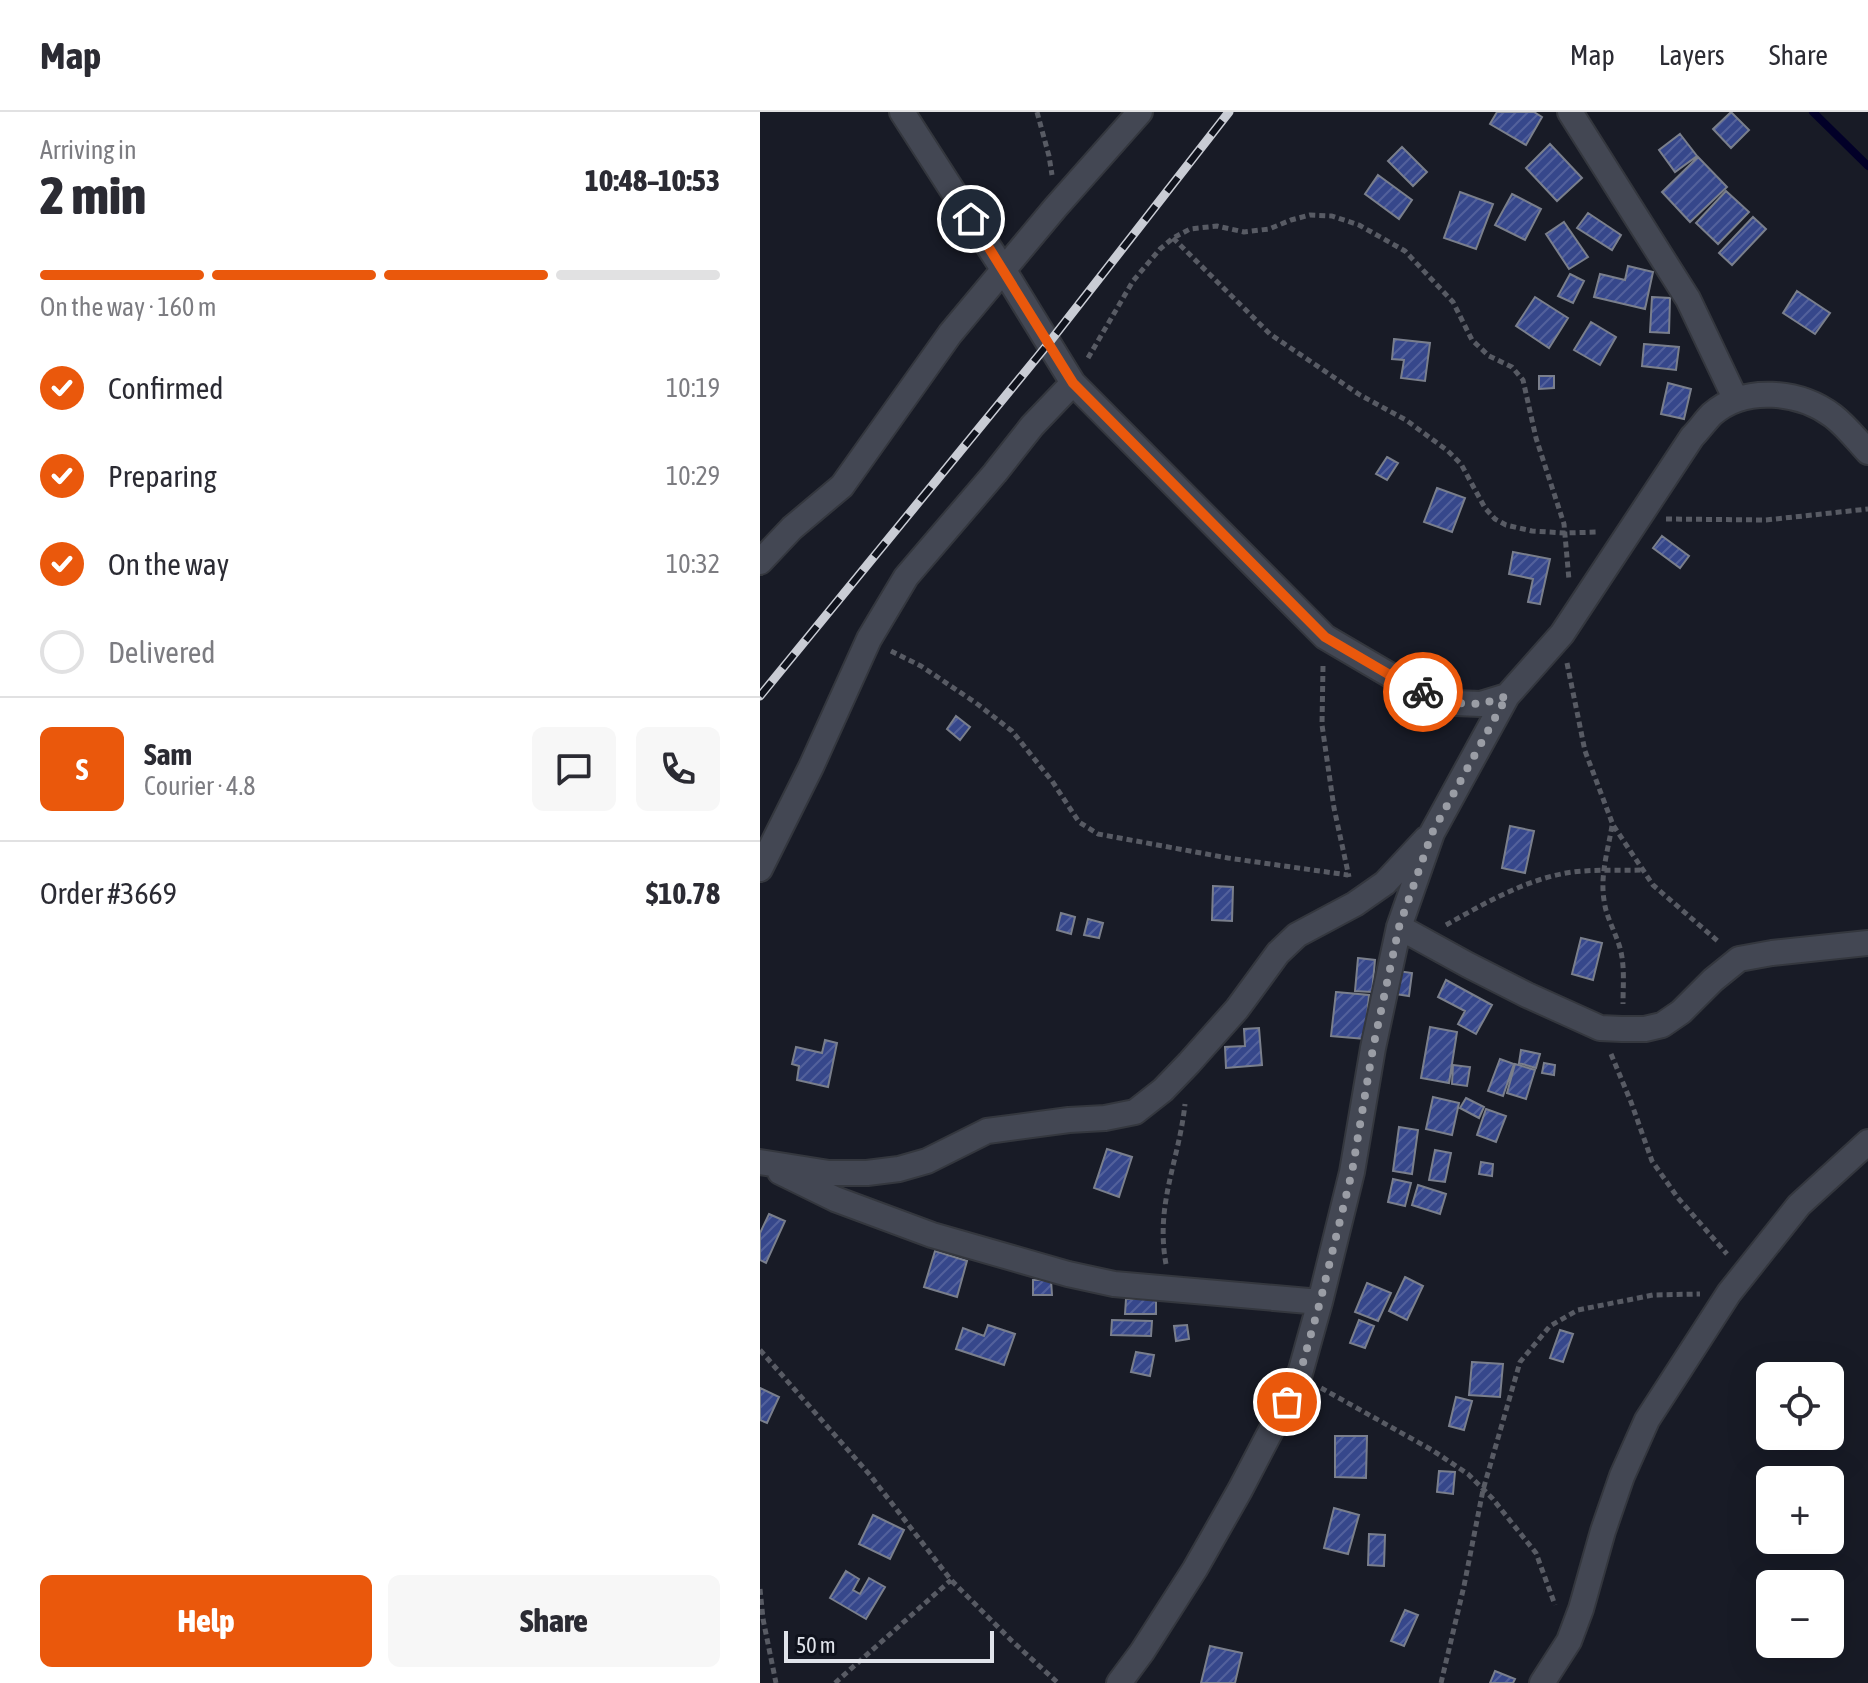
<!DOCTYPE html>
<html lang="en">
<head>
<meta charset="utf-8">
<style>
  :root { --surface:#fff; --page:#f7f7f7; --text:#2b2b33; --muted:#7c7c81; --line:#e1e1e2; --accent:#ea580c }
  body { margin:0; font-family:"Asap Condensed",sans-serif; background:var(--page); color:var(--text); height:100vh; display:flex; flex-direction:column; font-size:30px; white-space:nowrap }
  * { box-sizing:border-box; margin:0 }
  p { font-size:26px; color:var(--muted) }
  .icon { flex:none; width:44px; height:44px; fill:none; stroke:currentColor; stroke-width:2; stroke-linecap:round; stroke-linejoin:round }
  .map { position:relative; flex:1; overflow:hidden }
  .details { display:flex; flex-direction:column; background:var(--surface); width:760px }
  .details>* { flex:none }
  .tools { position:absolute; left:996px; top:1250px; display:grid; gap:16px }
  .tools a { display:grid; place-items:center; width:88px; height:88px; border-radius:12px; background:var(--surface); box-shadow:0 8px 32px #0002; font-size:40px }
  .scale { position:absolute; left:24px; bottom:20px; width:210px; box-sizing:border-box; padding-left:8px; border:4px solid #e0e3ea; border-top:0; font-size:22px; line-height:28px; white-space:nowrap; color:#e0e3ea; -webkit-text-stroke:6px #0f121c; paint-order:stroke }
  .pin { position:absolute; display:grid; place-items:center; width:68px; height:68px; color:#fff; margin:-34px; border:4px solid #fff; border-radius:50%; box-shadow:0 2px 8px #0007 }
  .courier { position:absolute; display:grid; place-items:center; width:80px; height:80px; margin:-40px; border:6px solid #ea580c; border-radius:50%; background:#fff; color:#222; box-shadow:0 2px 10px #0007 }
  .overview em { font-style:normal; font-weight:800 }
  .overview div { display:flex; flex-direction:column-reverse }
  .overview { display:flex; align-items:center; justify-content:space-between; height:136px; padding:0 40px }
  h1 { font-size:52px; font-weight:800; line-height:60px }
  .bar { display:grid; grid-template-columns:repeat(4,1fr); gap:12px 8px; align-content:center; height:96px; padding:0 40px }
  .bar i { height:10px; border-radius:6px; background:var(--line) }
  .bar .on { background:var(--accent) }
  .bar p { grid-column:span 4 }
  .line { display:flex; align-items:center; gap:20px; padding:0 40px; border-top:2px solid var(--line) }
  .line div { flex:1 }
  .round { display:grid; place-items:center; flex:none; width:84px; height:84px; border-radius:12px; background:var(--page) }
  ol { padding:0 40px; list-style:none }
  li { display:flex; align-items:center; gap:24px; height:88px }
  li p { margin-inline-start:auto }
  li .icon { padding:8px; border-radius:50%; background:var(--accent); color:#fff; stroke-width:4 }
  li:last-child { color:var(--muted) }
  li i { width:44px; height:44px; border:4px solid var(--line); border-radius:50% }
  .action { display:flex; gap:16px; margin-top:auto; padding:16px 40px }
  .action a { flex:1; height:92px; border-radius:12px; background:var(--accent); color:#fff; font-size:32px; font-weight:800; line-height:92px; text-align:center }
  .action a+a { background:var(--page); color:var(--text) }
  header { display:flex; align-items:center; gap:48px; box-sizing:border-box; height:112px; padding:0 40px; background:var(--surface); border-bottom:2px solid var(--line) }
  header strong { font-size:38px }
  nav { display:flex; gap:44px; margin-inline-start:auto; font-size:28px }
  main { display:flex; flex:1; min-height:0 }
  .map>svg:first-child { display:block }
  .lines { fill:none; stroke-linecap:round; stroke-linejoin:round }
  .stream { stroke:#020028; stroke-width:8 }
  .building { fill:url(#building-hatch); stroke:#7a7f8c; stroke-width:2 }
  .minor-casing { stroke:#34373e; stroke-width:28 }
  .path { stroke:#585b64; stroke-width:5; stroke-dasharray:6 4; stroke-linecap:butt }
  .minor { stroke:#434753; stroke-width:24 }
  .rail-casing { stroke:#c9ccd4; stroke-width:9 }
  .rail { stroke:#0f121c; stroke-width:6; stroke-dasharray:18; stroke-linecap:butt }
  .done { stroke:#9a9da5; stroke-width:8; stroke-dasharray:0 14.4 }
  .route { stroke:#ea580c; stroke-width:10 }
</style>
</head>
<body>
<header>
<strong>Map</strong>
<nav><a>Map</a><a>Layers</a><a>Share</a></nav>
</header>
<main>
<section class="details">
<div class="overview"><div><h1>2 min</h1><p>Arriving in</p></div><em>10:48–10:53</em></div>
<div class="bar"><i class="on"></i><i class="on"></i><i class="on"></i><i></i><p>On the way · 160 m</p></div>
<ol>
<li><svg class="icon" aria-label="check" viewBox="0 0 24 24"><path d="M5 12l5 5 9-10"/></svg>Confirmed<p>10:19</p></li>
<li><svg class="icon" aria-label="check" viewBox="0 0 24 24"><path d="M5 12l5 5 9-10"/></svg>Preparing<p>10:29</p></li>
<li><svg class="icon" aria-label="check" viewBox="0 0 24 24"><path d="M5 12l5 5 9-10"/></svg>On the way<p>10:32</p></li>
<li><i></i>Delivered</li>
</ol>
<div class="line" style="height:144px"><b class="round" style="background:var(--accent);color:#fff">S</b><div><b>Sam</b><p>Courier · 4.8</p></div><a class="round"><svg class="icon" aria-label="chat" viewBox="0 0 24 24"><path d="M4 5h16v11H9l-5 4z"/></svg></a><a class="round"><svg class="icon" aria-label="phone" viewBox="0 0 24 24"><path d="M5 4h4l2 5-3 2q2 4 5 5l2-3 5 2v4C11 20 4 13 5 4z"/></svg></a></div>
<div class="line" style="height:104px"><div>Order #3669</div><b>$10.78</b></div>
<div class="action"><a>Help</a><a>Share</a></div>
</section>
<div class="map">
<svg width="1108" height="1571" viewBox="0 0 1108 1571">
  <defs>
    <pattern id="building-hatch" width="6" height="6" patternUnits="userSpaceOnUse" patternTransform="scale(2)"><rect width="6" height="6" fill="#36478b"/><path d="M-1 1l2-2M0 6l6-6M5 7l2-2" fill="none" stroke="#53619c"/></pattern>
  </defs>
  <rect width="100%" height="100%" fill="#181b26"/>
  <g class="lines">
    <path class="stream" d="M1053,0L1108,54"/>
  </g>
  <path class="building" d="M737,0H774L782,5L766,33L730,12Z
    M971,0L989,18L971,36L953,17Z
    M920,22L937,44L915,60L899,38Z
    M790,32L822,66L797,89L766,56Z
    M642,35L667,60L653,74L628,49Z
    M938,45L967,75L930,110L902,80Z
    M618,63L652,88L639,107L605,82Z
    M966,79L989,100L958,132L936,111Z
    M700,80L733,92L716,137L684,126Z
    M752,82L781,97L765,128L735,113Z
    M828,101L861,123L852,138L817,116Z
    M993,105L1006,117L972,153L959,141Z
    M804,110L828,145L809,157L786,122Z
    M868,154L893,160L885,197L834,185L840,162L865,168Z
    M810,162L824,169L813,191L798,184Z
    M1037,179L1070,201L1055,222L1023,201Z
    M775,185L808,206L789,236L756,214Z
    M892,185L910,186L909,221L890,220Z
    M831,210L856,225L840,253L814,238Z
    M634,227L670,231L665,269L641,266L644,248L632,247Z
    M884,232L919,235L916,258L882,254Z
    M779,264H794V276L779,277Z
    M908,271L931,277L924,307L901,302Z
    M627,345L638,351L627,368L616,362Z
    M677,376L705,386L692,420L664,410Z
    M902,424L929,444L920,456L893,436Z
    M753,440L790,447L780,492L768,490L773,467L749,462Z
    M196,604L210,615L200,628L187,617Z
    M750,714L774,719L765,761L742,756Z
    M453,774L473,775L472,809L452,808Z
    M301,801L315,805L311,822L297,818Z
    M328,807L343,811L339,826L324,823Z
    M821,826L842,831L833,868L812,862Z
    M598,846L615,848L612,880L595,879Z
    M638,859L652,861L649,884L635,882Z
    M686,868L732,893L716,922L698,912L705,899L678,885Z
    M576,880L609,883L605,927L571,924Z
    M670,915L697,920L689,971L661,966Z
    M499,916L502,953L466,956L465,935L485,934L484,917Z
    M65,928L77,931L68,975L37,968L39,954L32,952L36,935L62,941Z
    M761,938L780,942L776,956L759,951Z
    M740,947L754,952L743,984L728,979Z
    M784,951L795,953L794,963L782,961Z
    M755,952L775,958L766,987L747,981Z
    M693,953L710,955L707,974L692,972Z
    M673,985L699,991L692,1023L666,1017Z
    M706,986L724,995L719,1006L700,996Z
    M726,997L746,1004L736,1030L717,1023Z
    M639,1015L658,1018L652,1062L633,1059Z
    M347,1037L372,1045L359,1085L334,1076Z
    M675,1038L691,1041L685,1070L669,1068Z
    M721,1050L733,1052L732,1064L719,1062Z
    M633,1067L651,1071L645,1094L628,1090Z
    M658,1073L686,1082L680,1102L652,1093Z
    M9,1102L25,1109L6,1151L0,1148V1121Z
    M175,1139L207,1149L197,1185L164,1175Z
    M645,1165L663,1174L647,1208L629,1199Z
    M273,1168H291L292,1183H273Z
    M607,1171L631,1181L618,1209L595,1200Z
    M366,1187H396V1202H365Z
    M352,1208L392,1209L391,1224L351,1223Z
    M599,1208L614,1214L605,1236L590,1231Z
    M228,1213L255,1222L244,1253L196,1237L203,1216L224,1224Z
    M427,1213L429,1227L416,1229L414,1214Z
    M800,1218L813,1222L803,1250L790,1246Z
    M376,1240L394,1243L390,1264L371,1260Z
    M712,1250L743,1252L740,1285L709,1283Z
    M0,1276L19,1285L7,1311L0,1308Z
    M696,1285L712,1289L704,1318L689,1314Z
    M575,1324H607L606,1366L575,1365Z
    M679,1359L695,1360L693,1382L677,1380Z
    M574,1396L599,1403L588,1442L564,1436Z
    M113,1403L144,1418L130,1447L99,1432Z
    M609,1422L625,1423L624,1454L608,1453Z
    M86,1459L99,1467L93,1478L100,1482L109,1466L125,1475L106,1507L70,1486Z
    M645,1498L658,1503L644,1534L631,1529Z
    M450,1534L482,1541L475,1571H441Z
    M735,1559L755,1567L753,1571H730Z"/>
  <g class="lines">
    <defs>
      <path id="minor" d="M142,0L243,157L313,271L565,525L652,576L694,591L721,592L747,584L802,522L932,325C939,318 945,309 952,302C985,273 1040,279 1073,304C1086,314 1097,328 1108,340
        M810,0L928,187L976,288
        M0,450L32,416L82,374L190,222L295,96L380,0
        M0,757L51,655L109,527L146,465L235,361L272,314L313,271
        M639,815L708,853L767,883L840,916L862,917H885L902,913L921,900L953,868L979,847L1012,841L1108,831
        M0,1050L69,1061H107L139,1057L167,1049L227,1019L309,1008L345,1006L375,1000L403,978L429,951L477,897L518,841L537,823L595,792L625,771L666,727
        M20,1060L75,1087L172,1123L308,1162L354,1172L560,1190
        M359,1571L382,1540L435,1457L480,1378L539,1265L560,1190L592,1060L613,936L639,815L672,721L747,584
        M782,1571L809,1529L821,1497L843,1419L862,1364L887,1308L969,1181L1039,1093L1108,1030"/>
    </defs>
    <use href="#minor" class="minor-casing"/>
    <path class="path" d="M277,0L289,44L292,63
      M413,126L510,222L600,283L646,308L688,339L701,352L725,396L735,407L746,413L772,419L805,421L839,420
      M328,246L373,169L400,137L413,126L430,117L457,114L484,120L509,117L531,108L550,103L572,104L599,113L645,139L693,190L712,228L729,244L752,255L763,268L776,326L804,412L809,468
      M906,407L1006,408L1108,397
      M131,539L161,554L216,591L252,619L292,669L319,710L338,722L468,746L588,763
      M807,551L825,639L853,713L893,773L960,831
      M563,554L562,613L574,696L589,765
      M852,714C848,738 840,763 844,788C846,805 855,819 860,836C865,854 863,873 863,892
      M686,813C725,791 768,766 813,760C836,757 860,759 883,758
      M851,942L871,990L892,1049L918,1086L967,1142
      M406,1152C395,1092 419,1049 425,992
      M0,1238L110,1363L191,1468L252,1529L298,1571
      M561,1276L672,1338L708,1362L732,1386L776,1441L795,1493
      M0,1477L3,1507L16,1571
      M75,1571L191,1468
      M681,1571L704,1474L723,1378L760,1250L790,1214L818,1198L893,1183L940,1182"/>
    <use href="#minor" class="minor"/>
    <defs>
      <path id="rail" d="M0,584L288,232L469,0"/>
    </defs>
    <use href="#rail" class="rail-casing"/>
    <use href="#rail" class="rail"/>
  </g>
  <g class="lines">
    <path class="done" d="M527,1290L539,1265L560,1190L592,1060L613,936L639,815L672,721L747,584L721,592L694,591L663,580"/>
    <path class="route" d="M211,107L313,271L565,525L652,576L663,580"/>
  </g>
</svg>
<div class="tools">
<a><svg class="icon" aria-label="locate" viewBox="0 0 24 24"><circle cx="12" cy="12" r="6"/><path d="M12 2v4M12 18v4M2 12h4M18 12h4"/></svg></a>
<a>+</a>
<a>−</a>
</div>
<div class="scale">50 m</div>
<div class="pin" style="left:527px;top:1290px;background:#ea580c"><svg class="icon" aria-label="bag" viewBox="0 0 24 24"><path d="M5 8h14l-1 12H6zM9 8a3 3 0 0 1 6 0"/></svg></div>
<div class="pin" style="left:211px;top:107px;background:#1f2937"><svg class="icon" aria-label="home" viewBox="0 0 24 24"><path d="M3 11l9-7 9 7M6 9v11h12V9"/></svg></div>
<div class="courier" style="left:663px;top:580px"><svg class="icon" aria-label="bike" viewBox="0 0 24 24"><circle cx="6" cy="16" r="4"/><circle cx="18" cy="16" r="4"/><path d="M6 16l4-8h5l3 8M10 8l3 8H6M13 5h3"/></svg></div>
</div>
</main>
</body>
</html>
